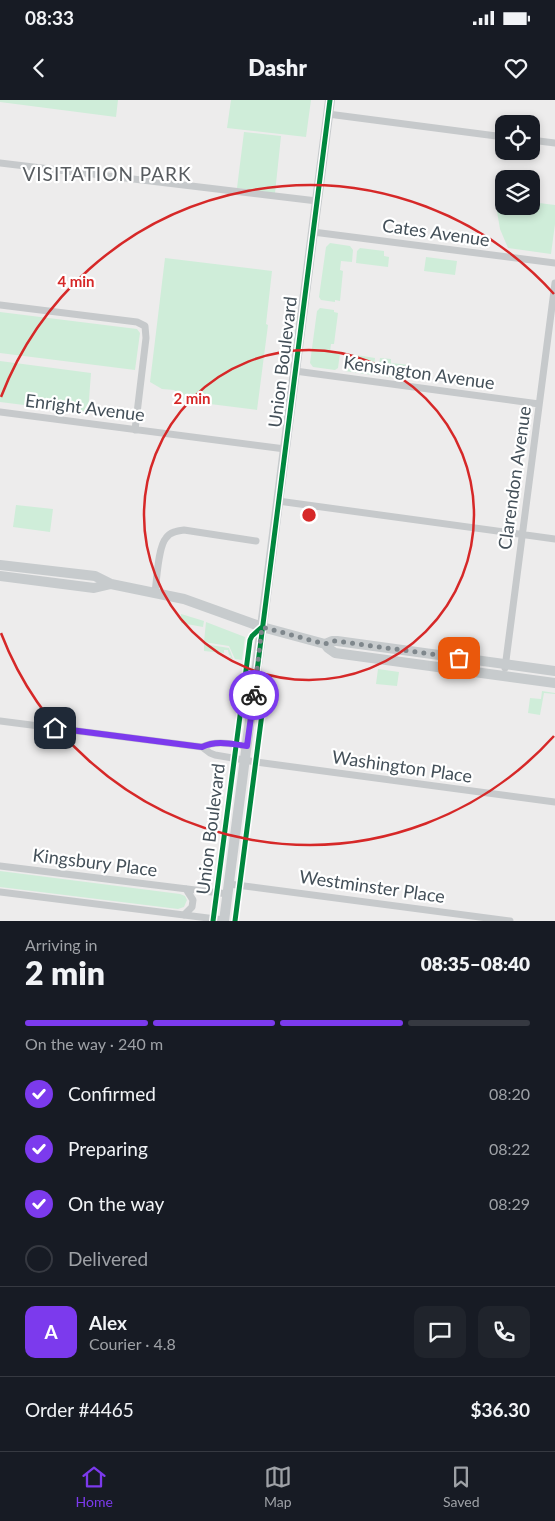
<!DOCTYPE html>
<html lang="en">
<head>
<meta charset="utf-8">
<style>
  :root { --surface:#171b24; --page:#20242c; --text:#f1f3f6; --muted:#9ea1a6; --line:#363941; --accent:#7c3aed }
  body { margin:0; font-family:Lato,sans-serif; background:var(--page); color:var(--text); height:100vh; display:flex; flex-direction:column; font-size:19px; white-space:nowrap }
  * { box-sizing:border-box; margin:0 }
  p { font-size:16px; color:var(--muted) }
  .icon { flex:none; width:28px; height:28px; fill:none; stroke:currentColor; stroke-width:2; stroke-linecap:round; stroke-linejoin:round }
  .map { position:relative; height:821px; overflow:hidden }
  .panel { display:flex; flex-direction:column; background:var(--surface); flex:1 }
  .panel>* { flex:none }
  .buttons { position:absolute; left:495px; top:15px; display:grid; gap:10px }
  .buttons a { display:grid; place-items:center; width:45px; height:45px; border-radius:10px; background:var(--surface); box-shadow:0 2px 8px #0003; font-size:25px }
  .pin { position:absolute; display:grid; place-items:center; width:42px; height:42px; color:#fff; margin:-21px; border-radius:10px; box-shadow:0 2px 8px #0006 }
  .courier { position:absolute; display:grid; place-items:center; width:50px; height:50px; margin:-25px; border:4px solid #7c3aed; border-radius:50%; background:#fff; color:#222; box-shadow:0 1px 6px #0007 }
  .overview em { font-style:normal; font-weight:800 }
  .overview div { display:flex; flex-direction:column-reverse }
  .overview { display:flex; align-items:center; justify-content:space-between; height:85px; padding:0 25px }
  h1 { font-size:32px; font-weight:800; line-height:38px }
  .bar { display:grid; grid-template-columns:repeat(4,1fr); gap:8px 5px; align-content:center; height:60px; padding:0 25px }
  .bar i { height:6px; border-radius:4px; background:var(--line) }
  .bar .selected { background:var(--accent) }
  .bar p { grid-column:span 4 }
  .line { display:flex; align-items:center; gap:12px; padding:0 25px; border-top:1px solid var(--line) }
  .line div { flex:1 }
  .round { display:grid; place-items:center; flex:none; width:52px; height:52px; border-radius:10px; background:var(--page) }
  ol { padding:0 25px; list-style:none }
  li { display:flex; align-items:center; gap:15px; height:55px }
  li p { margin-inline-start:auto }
  li .icon { padding:5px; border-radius:50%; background:var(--accent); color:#fff; stroke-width:4 }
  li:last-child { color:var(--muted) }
  li i { width:28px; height:28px; border:2px solid var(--line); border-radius:50% }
  .status { display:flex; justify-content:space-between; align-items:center; height:35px; padding:0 25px; background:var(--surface); direction:ltr }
  .status svg { height:14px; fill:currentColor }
  header { display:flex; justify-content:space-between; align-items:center; height:65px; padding:0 25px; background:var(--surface); font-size:22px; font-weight:800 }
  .tabs { display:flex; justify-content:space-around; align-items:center; height:70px; border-top:1px solid var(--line); background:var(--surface); font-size:14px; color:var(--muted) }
  .tabs a { display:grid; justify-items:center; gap:2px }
  .tabs .selected { color:var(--accent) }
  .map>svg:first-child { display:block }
  .green { fill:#cfedd9 }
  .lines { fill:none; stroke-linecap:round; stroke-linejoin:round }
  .minor { stroke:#c6c9cb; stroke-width:7 }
  .secondary { stroke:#c7cbcd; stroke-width:10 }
  .cycleway-casing { stroke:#fff; stroke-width:8 }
  .cycleway { stroke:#00873e; stroke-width:5 }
  .done { stroke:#7f878c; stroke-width:5; stroke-dasharray:0 9 }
  .route { stroke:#7c3aed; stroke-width:6 }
  .ring { fill:none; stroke:#d62828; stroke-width:2.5 }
  .labels { text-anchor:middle; stroke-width:4.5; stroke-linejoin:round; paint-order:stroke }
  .street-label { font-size:18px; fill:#445059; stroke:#fff }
  .neighbourhood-label { font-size:19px; letter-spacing:1px; fill:#585c60; stroke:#fff }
  .centre { fill:#d62828; stroke:#fff; stroke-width:2.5 }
  .ring-label { font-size:15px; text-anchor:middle; font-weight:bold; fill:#d62828; stroke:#fff; stroke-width:4.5; stroke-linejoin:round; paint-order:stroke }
</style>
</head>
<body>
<div class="status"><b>08:33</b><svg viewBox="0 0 49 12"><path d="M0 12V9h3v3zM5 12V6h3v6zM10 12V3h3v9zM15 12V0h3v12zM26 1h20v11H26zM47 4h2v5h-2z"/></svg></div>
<header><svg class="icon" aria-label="back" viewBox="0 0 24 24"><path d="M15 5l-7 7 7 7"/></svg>Dashr<svg class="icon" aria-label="heart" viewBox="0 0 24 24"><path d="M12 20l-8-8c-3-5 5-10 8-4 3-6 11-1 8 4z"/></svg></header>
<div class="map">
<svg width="555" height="821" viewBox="0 0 555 821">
  <rect width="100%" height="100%" fill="#edecec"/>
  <path class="green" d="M0,0H118L116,17L0,2Z
    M231,0H311L306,37L227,28Z
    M244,32L281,36L275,93L237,88Z
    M504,100V106H531V102L555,105V124L551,154L508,148L500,129L496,106L500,101Z
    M330,143L350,146L353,150L352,162L341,161L340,170L343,171L340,201L335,200V202L321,200L319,197L326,147Z
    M360,148L384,151V156L389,157L388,167L356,163L357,151Z
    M426,157L457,161L455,175L424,171Z
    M165,158L272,171L266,224L268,225L257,310L186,301L174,290L162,289L150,282Z
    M320,208L334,210V212L338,213L334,244H331L330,252L340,253L338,268L335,270L313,267L310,263L317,211Z
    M0,212L137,229L140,233L135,270L0,253Z
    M350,254L375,258L373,275L345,271L342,268L344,260H349Z
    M380,258L391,259V263L409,265L407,279L381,276V272H378Z
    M0,261L91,273L88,313L0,302Z
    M16,405L53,409L50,432L13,427Z
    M181,514L204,521L203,527L181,523Z
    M206,522L245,537L242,560L235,559L229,546L204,542Z
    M204,544L229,548L233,559L230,558L231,556L229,555L228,550H224V553L204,551Z
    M378,569L399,572L397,586L376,584Z
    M542,591L555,593V594L544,593L540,615L528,613L530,598L541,599Z
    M0,771L180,794L185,796L187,800L184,807L178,809L0,787Z"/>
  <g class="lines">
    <path class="minor" d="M328,14L504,37
      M531,40L555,43
      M0,63L317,101
      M313,132L555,163
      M0,205L137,222L145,226L146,238L135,330
      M295,271L539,304
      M0,312L285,349
      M278,401L555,439
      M155,492C157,479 158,447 166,438C170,432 177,431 184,430L256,441
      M505,568L555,183
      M0,621L202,647
      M202,647L210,653L215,655L256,662L555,702
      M202,647C217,640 231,644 247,646
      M0,766L228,794
      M229,784L510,821
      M0,792L224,820
      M184,815L192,807L193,800L186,789"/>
    <path class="secondary" d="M0,465L95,476L111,484L184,499L262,527L325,544L328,548L335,553L555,583
      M0,476L94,488L111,484
      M325,544L332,541H337L555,571
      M224,821L330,0"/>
    <defs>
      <path id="cycleway" d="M213,821L250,540L252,536L262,527
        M235,821L263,606L262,595L256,579L330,0"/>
    </defs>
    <use href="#cycleway" class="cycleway-casing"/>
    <use href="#cycleway" class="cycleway"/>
  </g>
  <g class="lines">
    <path class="done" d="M254,595L262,527L325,544L332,541H337L459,558"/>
    <path class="route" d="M55,628L202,647C217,640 231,644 247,646L254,595"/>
  </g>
  <g class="ring">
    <circle cx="309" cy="415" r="165"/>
    <path d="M554 636A330 330 0 0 1 1 533M1 297A330 330 0 0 1 554 194"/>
  </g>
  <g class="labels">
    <g class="street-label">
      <text transform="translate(436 133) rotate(8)" y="6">Cates Avenue</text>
      <text transform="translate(283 262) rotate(-83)" y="6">Union Boulevard</text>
      <text transform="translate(419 273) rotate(8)" y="6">Kensington Avenue</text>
      <text transform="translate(85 308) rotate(7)" y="6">Enright Avenue</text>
      <text transform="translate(515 378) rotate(-82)" y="6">Clarendon Avenue</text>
      <text transform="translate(402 667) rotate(8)" y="6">Washington Place</text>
      <text transform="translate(211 729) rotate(-83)" y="6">Union Boulevard</text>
      <text transform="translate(95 763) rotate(7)" y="6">Kingsbury Place</text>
      <text transform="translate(372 787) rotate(8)" y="6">Westminster Place</text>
    </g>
    <g class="neighbourhood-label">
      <text x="107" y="81">VISITATION PARK</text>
    </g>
  </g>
  <circle cx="309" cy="415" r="8" class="centre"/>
  <g class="ring-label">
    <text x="76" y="187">4 min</text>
    <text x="192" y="304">2 min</text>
  </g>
</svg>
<div class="buttons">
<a><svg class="icon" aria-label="locate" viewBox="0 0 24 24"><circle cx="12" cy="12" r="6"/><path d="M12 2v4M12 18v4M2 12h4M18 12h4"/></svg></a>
<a><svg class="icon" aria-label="layers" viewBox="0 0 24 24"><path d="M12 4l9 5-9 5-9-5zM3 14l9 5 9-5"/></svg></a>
</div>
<div class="pin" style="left:459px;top:558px;background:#ea580c"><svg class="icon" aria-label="bag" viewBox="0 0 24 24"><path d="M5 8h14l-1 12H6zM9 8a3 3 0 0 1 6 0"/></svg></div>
<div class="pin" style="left:55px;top:628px;background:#1f2937"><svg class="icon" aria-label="home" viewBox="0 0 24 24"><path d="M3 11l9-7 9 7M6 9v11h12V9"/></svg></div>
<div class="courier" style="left:254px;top:595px"><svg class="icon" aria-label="bike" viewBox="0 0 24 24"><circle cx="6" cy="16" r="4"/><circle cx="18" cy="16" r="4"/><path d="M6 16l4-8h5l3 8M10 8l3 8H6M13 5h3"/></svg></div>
</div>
<section class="panel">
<div class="overview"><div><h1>2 min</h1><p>Arriving in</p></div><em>08:35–08:40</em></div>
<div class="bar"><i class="selected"></i><i class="selected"></i><i class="selected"></i><i></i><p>On the way · 240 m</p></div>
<ol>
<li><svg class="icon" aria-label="check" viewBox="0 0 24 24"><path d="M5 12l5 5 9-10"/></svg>Confirmed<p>08:20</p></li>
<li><svg class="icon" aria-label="check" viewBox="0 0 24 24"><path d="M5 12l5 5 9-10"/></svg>Preparing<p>08:22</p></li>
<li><svg class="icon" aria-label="check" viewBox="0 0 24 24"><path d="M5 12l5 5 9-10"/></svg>On the way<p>08:29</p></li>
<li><i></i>Delivered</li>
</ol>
<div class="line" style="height:90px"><b class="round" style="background:var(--accent);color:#fff">A</b><div><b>Alex</b><p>Courier · 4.8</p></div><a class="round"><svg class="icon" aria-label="chat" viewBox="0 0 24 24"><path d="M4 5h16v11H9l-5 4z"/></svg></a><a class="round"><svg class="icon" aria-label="phone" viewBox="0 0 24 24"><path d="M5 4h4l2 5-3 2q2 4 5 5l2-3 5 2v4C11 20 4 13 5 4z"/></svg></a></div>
<div class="line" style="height:65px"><div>Order #4465</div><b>$36.30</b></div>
</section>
<nav class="tabs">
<a class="selected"><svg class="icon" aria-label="home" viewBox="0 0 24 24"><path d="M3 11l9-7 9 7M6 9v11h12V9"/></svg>Home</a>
<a><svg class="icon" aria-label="map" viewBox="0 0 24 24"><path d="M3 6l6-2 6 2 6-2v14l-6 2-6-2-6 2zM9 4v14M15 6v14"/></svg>Map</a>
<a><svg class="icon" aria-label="saved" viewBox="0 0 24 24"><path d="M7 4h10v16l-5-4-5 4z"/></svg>Saved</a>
</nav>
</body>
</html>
